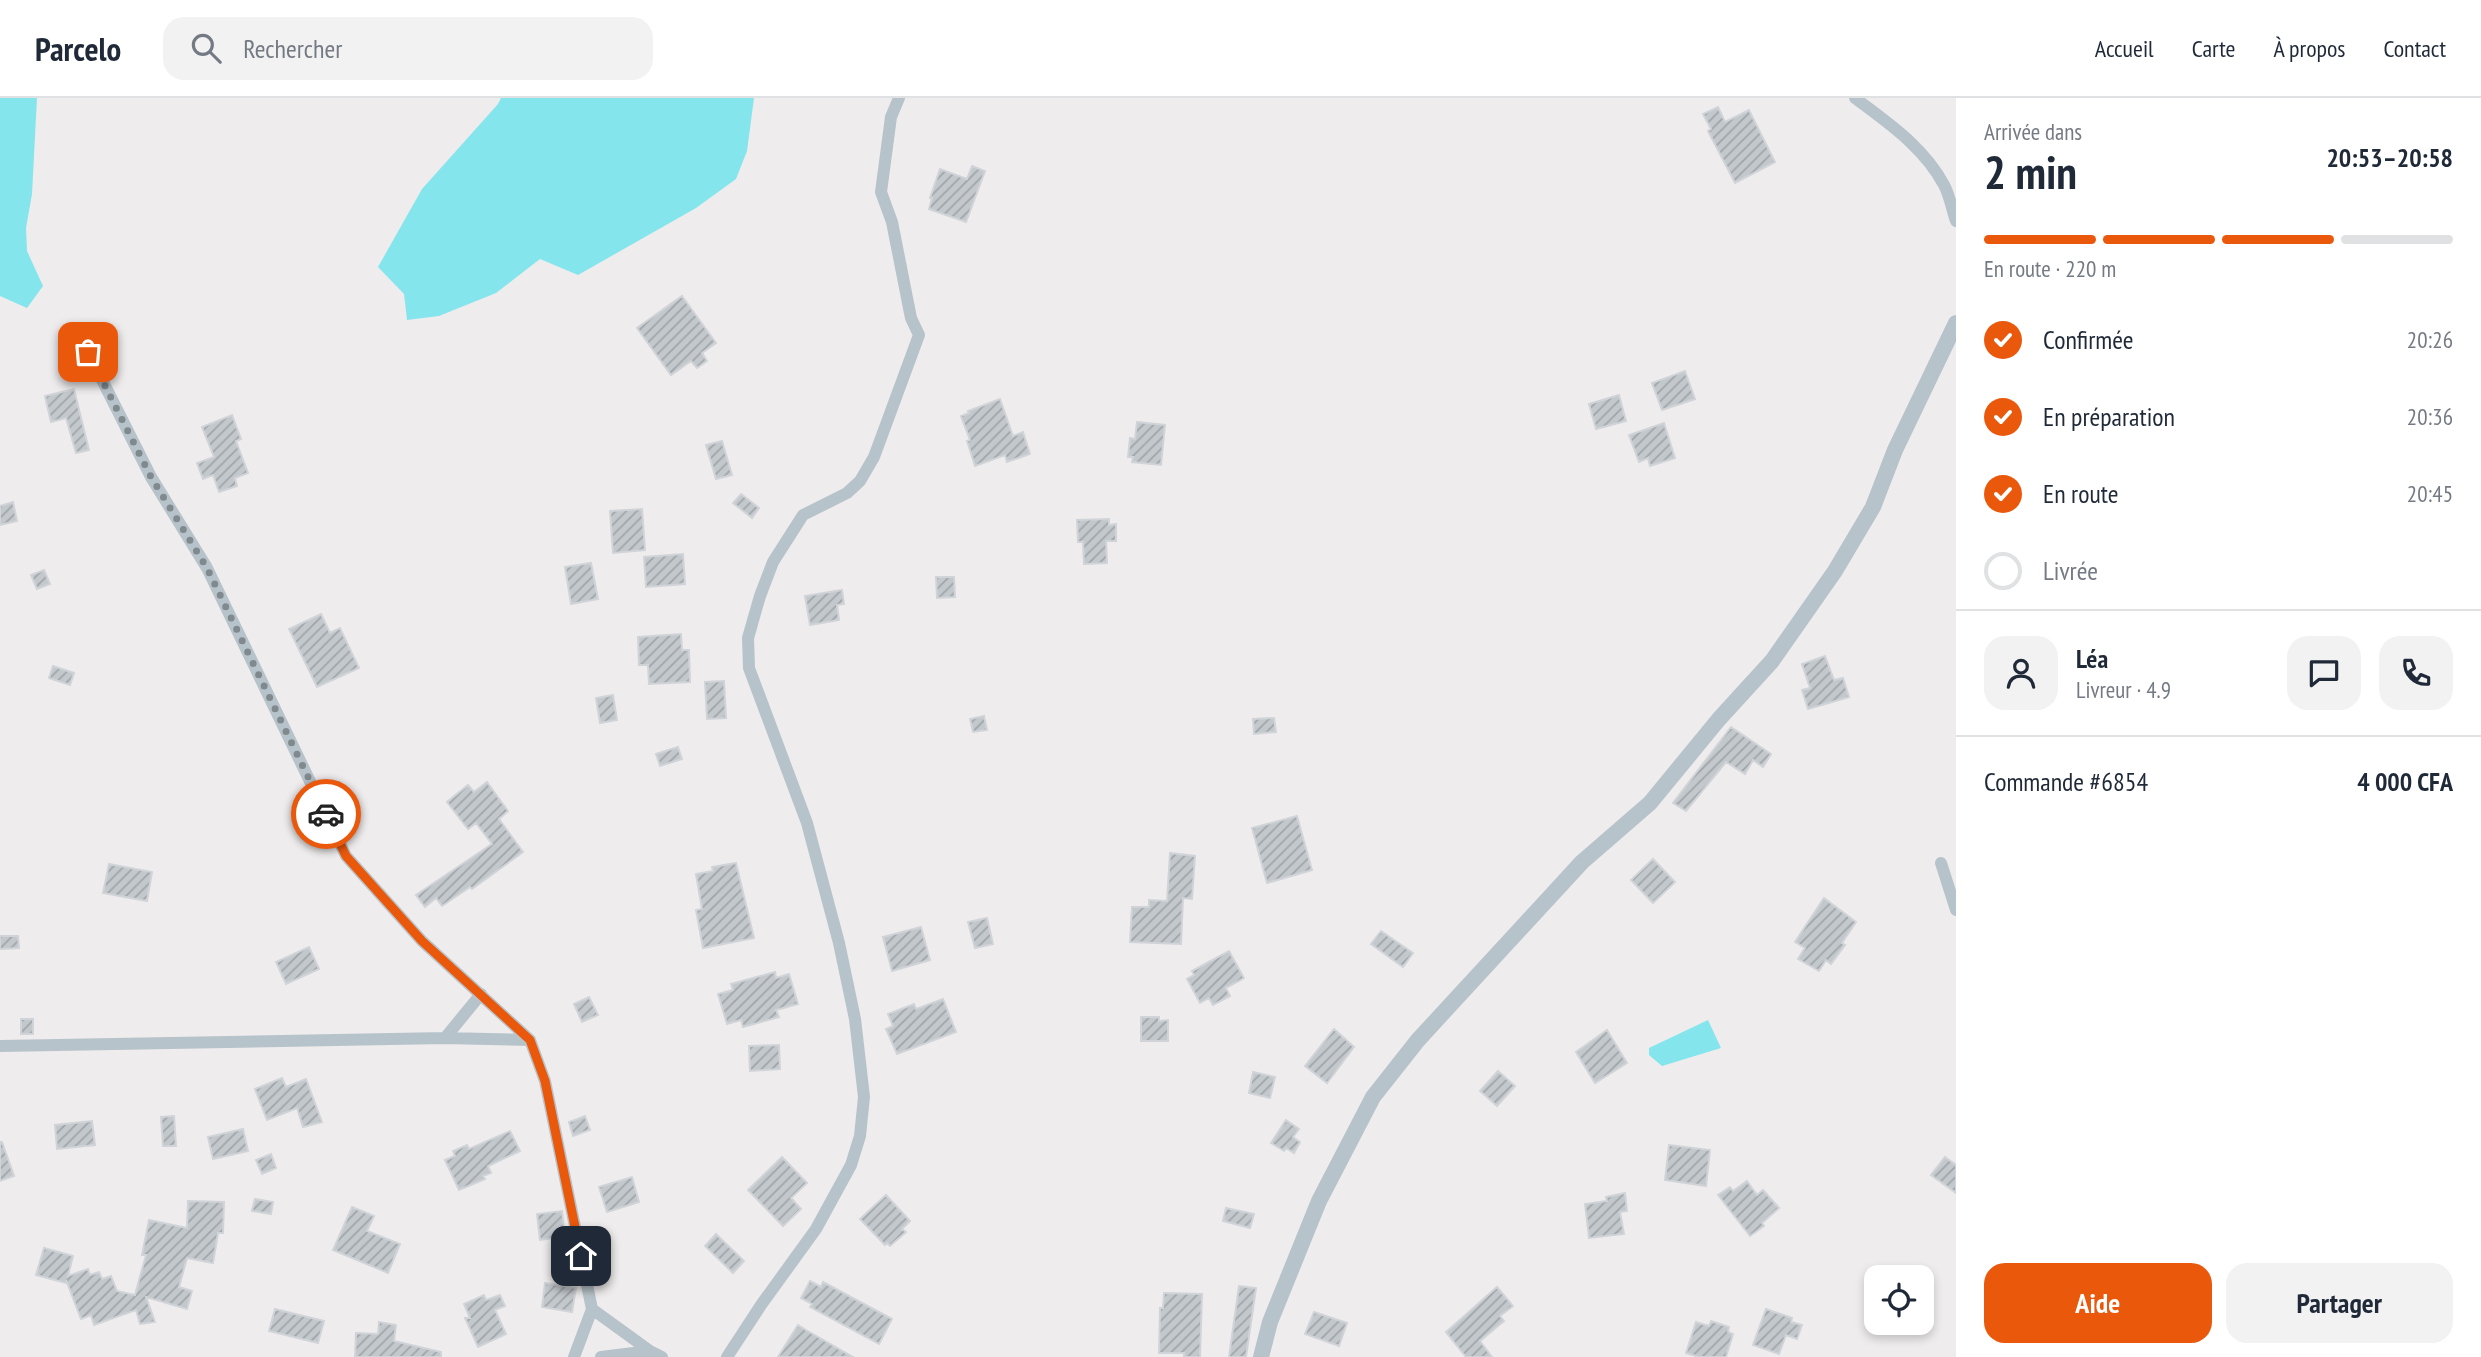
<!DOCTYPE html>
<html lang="fr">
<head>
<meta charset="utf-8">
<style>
  :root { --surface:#fff; --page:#f2f2f3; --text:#1f2937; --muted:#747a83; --line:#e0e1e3; --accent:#ea580c }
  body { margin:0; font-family:"PT Sans Narrow",sans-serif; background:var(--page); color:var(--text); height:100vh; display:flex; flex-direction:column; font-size:26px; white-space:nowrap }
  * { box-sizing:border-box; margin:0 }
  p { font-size:23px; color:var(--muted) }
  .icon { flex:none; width:38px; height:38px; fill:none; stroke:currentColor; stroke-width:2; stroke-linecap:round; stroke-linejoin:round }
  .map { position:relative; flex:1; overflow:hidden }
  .details { display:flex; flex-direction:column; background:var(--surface); width:525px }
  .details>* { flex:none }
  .fabs { position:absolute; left:1864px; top:1167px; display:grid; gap:14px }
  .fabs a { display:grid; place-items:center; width:70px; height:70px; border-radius:14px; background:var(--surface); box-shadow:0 4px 10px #0003; font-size:35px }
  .pin { position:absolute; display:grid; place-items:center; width:60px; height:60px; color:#fff; margin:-30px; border-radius:14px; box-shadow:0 4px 10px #0006 }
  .courier { position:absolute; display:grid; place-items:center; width:70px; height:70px; margin:-35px; border:5px solid #ea580c; border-radius:50%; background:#fff; color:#222; box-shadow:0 2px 9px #0007 }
  .headline em { font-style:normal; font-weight:600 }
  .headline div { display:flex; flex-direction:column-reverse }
  .headline { display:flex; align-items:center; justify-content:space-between; height:119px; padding:0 28px }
  h1 { font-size:46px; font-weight:600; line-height:52px }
  .bar { display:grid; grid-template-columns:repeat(4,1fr); gap:10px 7px; align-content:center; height:84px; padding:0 28px }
  .bar i { height:9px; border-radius:5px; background:var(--line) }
  .bar .current { background:var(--accent) }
  .bar p { grid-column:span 4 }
  .line { display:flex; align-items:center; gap:18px; padding:0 28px; border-top:2px solid var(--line) }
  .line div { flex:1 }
  .round { display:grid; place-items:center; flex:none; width:74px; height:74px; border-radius:21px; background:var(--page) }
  ol { padding:0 28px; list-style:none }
  li { display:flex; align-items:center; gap:21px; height:77px }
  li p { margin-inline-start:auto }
  li .icon { padding:7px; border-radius:50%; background:var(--accent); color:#fff; stroke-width:4 }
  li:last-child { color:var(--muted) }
  li i { width:38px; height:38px; border:4px solid var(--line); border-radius:50% }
  .cta { display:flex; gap:14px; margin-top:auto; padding:14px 28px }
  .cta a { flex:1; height:80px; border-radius:21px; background:var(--accent); color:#fff; font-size:28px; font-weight:600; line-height:80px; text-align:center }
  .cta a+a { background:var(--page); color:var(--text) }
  header { display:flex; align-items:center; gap:42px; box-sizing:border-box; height:98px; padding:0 35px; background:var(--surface); border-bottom:2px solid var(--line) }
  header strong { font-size:33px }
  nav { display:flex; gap:38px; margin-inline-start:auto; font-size:24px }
  .search { width:490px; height:63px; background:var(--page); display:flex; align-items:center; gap:18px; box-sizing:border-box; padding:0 24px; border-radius:21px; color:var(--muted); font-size:26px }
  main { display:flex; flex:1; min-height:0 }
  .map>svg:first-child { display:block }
  .water { fill:#84e5ed }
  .building { fill:url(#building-hatch); stroke:#d0d4d8; stroke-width:2 }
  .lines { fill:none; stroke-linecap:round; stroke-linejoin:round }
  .minor { stroke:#b7c3ca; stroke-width:12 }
  .tertiary { stroke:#b7c3ca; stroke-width:16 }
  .done { stroke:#80898d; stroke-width:7; stroke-dasharray:0 12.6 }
  .route { stroke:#ea580c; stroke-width:9 }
</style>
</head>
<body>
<header>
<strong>Parcelo</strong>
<div class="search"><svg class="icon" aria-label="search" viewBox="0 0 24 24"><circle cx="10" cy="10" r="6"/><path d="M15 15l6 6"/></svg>Rechercher</div>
<nav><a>Accueil</a><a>Carte</a><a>À propos</a><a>Contact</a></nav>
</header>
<main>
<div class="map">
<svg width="1956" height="1259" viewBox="0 0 1956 1259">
  <defs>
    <pattern id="building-hatch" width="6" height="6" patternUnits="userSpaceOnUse" patternTransform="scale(1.75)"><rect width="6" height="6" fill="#c3c8cd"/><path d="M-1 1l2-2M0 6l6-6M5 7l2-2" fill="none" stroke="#a0a5a9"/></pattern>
  </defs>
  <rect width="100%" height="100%" fill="#efeced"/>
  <path class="water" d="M0,0H37L32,96L26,130L27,153L43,188L27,210L0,198Z
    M501,0H754L747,53L736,81L696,110L578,177L540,161L496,195L439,218L407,222L404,196L378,169L422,91L498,6Z
    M1708,922L1721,950L1662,968L1649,957V950Z"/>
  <path class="building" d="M1718,9L1725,24L1749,12L1775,64L1735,85L1708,33L1711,31L1703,16Z
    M972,68L985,73L966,124L929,111L932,100H930L940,71L967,81Z
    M682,198L716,245L702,255L707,263L697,270L691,263L671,277L637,230Z
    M1685,273L1695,301L1662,312L1652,285Z
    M74,291L89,352L76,355L66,320L51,324L45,298Z
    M1619,297L1626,323L1596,331L1589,306Z
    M1000,301L1013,338L1023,334L1030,356L1007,364L1005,357L975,368L967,343L970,342L961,318L969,315L968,313Z
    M232,317L241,341L236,343L248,375L235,380L237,388L219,394L213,377L203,381L197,365L214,359L202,329Z
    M1137,324L1165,327L1161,367L1132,364L1133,359H1128L1130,340L1135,341Z
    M1664,325L1675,360L1650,368L1648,360L1639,364L1629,337Z
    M722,343L732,377L716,381L706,347Z
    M741,396L759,410L752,420L733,405Z
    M13,404L17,423L0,427V408Z
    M642,411L645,452L613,455L610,413Z
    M1109,421V427L1116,426V443H1106L1107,465L1084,466L1083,444H1078L1077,422Z
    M683,456L685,486L646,489L644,459Z
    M591,465L598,501L571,506L565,469Z
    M44,472L50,486L37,491L31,477Z
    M936,479H954L955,499L937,500Z
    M842,492L844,506L837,507L839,522L810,527L805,498Z
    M321,516L330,535L340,530L359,570L317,589L289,531Z
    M681,536L682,552H689L690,584L649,586L648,567H639L638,539Z
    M1825,558L1834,582L1843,580L1849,599L1808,611L1802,592L1810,590L1802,566Z
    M53,568L74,575L70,587L49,580Z
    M724,583L726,620L707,621L705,584Z
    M613,597L617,622L600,625L596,600Z
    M984,618L987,632L973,634L970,621Z
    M1274,620L1276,634L1254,636L1253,621Z
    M1731,629L1771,656L1763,669L1753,662L1745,676L1726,664L1686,713L1673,705Z
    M678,649L682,661L660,668L656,656Z
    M487,684L508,713L499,721L523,754L472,791L470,789L442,808L436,800L425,809L416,797L492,746L476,725L468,731L447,704L468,687L474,694Z
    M1297,718L1312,772L1267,785L1252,730Z
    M1170,755L1195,758L1192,801L1183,800L1181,846L1130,844L1132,809H1149V802L1167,803Z
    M1653,761L1675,784L1653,805L1631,782Z
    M736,765L754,840L703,850L696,812L702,811L696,776L713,773L712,769Z
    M109,766L152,774L147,803L103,795Z
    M1824,800L1856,824L1842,845L1845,847L1831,866L1826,862L1819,873L1798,861L1805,850L1795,844Z
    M987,820L993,846L975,850L968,824Z
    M921,829L930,862L892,873L883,839Z
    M1381,833L1413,855L1403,869L1371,846Z
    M0,838H18L19,850L0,851Z
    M309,849L319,871L286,886L276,864Z
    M1229,853L1244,880L1226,890L1230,898L1213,907L1209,900L1200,905L1187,881L1194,877L1192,873Z
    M775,874L776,880L789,876L798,906L776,912L779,919L743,929L741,922L727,926L718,896L733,892L731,886Z
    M589,899L598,917L582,924L574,906Z
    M943,901L956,934L897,956L886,931L893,928L888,916L914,906L916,911Z
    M1141,919H1159V923L1168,922V943H1141Z
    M21,921H33V936H21Z
    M1334,931L1354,949L1327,985L1305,968Z
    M1607,932L1627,965L1595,985L1576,954Z
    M779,947L780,971L750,973L749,948Z
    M1498,973L1515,988L1497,1008L1480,993Z
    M1253,974L1275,979L1270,1000L1249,995Z
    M282,980L286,989L306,981L322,1024L303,1029L297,1010L267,1022L255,991Z
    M174,1018L176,1048H163L161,1019Z
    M585,1018L590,1032L573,1038L569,1024Z
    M1286,1022L1299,1031L1293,1039L1300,1044L1294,1055L1286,1050L1284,1053L1271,1045Z
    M92,1023L95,1047L57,1051L55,1027Z
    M243,1031L248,1053L213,1061L208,1039Z
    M510,1033L520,1053L488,1068L491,1075L483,1078L485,1081L459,1092L445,1062L455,1058L453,1053L467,1047L469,1051Z
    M0,1044H2L14,1078L0,1083Z
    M1669,1047L1710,1052L1706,1088L1665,1082Z
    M271,1056L276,1070L262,1076L256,1062Z
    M782,1059L807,1085L791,1100L801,1111L783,1128L748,1092Z
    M1945,1059L1956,1067V1095L1931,1077Z
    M632,1079L639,1104L607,1114L599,1089Z
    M1747,1083L1757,1097L1763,1092L1779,1110L1762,1125L1764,1128L1750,1138L1718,1097L1730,1089L1733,1093Z
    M1625,1095L1627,1113L1620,1114L1624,1136L1589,1140L1585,1106L1607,1103L1606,1099Z
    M886,1097L910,1123L902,1131L906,1134L890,1148L887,1145L885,1147L860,1121Z
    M255,1101L273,1104L271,1116L252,1113Z
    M188,1103L224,1104L223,1135H218L213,1165L187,1160L179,1189L192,1193L187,1211L146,1199L155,1224L140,1226L136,1212L94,1227L91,1217L81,1221L66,1182V1185L36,1177L44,1150L73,1158L68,1178L88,1171L90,1177L99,1174L102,1181L111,1178L117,1193L135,1197L146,1157H142L149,1122L187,1130Z
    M352,1109L374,1118L367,1133L400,1146L388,1175L333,1152Z
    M1226,1110L1254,1116L1250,1130L1223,1123Z
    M562,1113L565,1139L540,1142L537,1116Z
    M716,1136L744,1163L733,1175L705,1148Z
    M810,1183L821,1189L823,1184L892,1221L879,1246L810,1209L812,1206L801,1200Z
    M545,1185L576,1190L572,1214L542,1209Z
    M1239,1188L1256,1190L1246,1259H1229Z
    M1497,1189L1513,1208L1500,1218L1504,1223L1480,1243L1492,1259H1466L1446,1234Z
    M1164,1195L1202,1196L1200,1259H1184V1255H1159L1160,1210H1163Z
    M484,1197L486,1202L500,1197L505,1208L495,1212L506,1236L478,1249L465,1220H470L464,1206Z
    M275,1211L324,1223L318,1245L269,1233Z
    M1766,1211L1792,1220L1791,1224L1802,1227L1797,1241L1786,1237L1779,1256L1753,1247Z
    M1314,1214L1347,1225L1339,1248L1305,1236Z
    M1711,1223L1729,1229L1728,1234L1733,1236L1726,1259H1699L1686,1255L1696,1224L1709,1228Z
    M379,1224L396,1227L394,1243L441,1254V1259H355L356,1235L378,1236Z
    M798,1227L806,1232L853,1259H778Z"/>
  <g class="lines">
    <path class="minor" d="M1855,0C1888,25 1924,49 1944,87C1950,98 1952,112 1956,123
      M88,254L151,379L207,470L346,758L422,843L530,942L545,983L592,1211L574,1259
      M1941,765L1956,812
      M445,940L481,896
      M0,948L445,940L530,942
      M592,1211L650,1253L662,1259
      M601,1259L650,1253
      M727,1259L761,1207L816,1131L851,1067L860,1038L864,999L855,921L839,845L807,725L749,570L748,540L760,498L773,464L803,417L847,395L860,383L874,359L919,237L911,220L892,124L881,94L891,19L899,0"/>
    <path class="tertiary" d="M1261,1259L1270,1224L1319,1103L1373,999L1418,942L1582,764L1650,705L1719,621L1772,563L1835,473L1873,409L1895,352L1956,225"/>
  </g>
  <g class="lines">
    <path class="done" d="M88,254L151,379L207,470L326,716"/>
    <path class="route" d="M326,716L346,758L422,843L530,942L545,983L581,1158"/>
  </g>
</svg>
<div class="fabs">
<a><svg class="icon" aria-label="locate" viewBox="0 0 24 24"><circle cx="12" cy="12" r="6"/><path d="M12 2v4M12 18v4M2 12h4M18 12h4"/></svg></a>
</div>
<div class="pin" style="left:88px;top:254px;background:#ea580c"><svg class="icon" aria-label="bag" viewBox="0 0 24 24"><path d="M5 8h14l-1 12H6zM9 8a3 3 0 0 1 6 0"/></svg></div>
<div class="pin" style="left:581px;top:1158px;background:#1f2937"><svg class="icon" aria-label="home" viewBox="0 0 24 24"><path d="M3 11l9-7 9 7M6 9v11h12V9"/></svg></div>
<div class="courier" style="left:326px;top:716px"><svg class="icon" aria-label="car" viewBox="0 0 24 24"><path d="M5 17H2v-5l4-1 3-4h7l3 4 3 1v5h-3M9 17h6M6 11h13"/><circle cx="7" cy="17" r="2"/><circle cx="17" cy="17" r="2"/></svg></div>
</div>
<section class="details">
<div class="headline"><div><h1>2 min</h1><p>Arrivée dans</p></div><em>20:53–20:58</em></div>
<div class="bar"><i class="current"></i><i class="current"></i><i class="current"></i><i></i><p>En route · 220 m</p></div>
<ol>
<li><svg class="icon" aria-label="check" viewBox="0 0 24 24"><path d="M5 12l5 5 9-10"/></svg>Confirmée<p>20:26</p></li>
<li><svg class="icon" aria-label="check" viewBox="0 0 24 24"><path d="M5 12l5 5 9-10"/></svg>En préparation<p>20:36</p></li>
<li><svg class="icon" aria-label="check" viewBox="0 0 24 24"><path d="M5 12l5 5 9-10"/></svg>En route<p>20:45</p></li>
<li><i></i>Livrée</li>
</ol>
<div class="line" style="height:126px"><a class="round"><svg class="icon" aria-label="person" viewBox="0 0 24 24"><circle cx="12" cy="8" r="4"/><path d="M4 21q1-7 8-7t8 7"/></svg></a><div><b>Léa</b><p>Livreur · 4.9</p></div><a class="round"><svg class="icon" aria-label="chat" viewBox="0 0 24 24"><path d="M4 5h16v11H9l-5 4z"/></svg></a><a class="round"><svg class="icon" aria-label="phone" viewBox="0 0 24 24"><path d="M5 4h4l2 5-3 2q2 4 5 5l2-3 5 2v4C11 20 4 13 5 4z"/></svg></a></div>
<div class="line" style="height:91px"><div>Commande #6854</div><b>4 000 CFA</b></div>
<div class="cta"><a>Aide</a><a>Partager</a></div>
</section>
</main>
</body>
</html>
